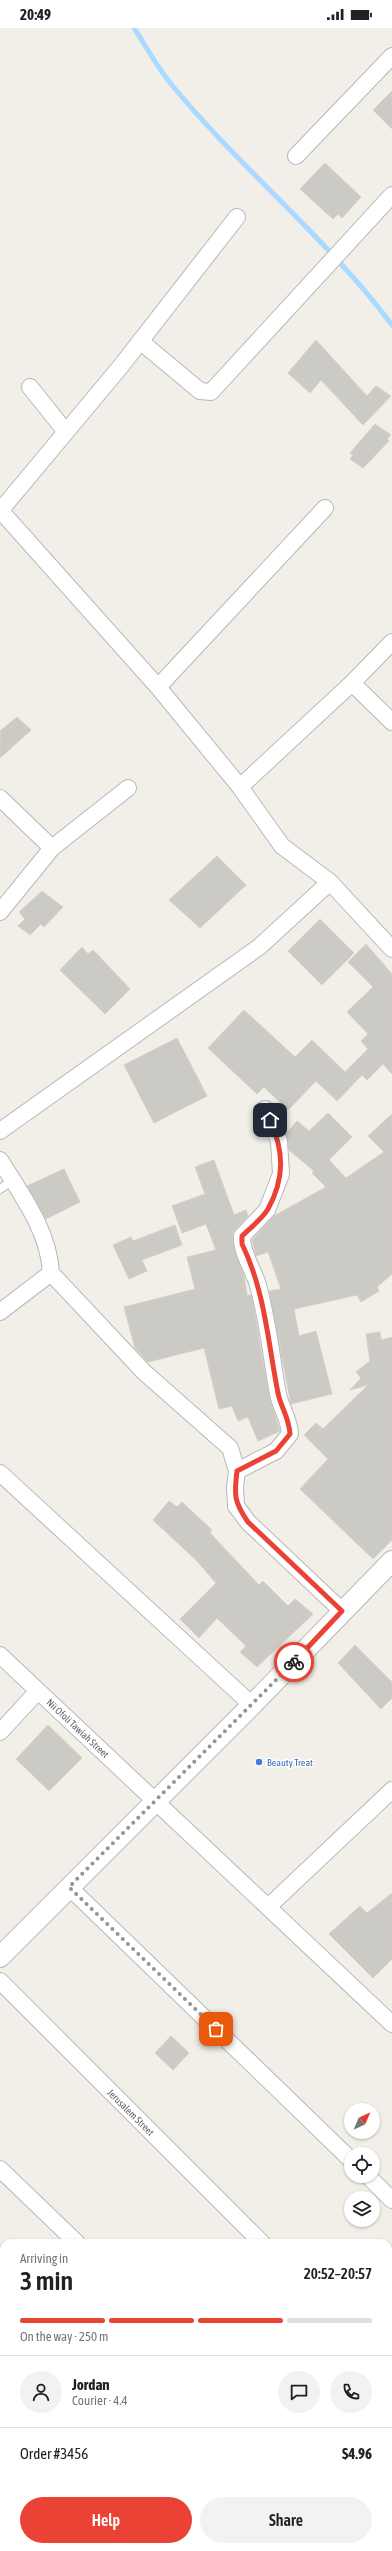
<!DOCTYPE html>
<html lang="en">
<head>
<meta charset="utf-8">
<style>
  :root { --surface:#fff; --page:#f2f2f2; --text:#202124; --muted:#757577; --line:#e0e0e0; --accent:#ea4335 }
  body { margin:0; font-family:"Asap Condensed",sans-serif; background:var(--page); color:var(--text); height:100vh; display:flex; flex-direction:column; font-size:15px; white-space:nowrap }
  * { box-sizing:border-box; margin:0 }
  p { font-size:13px; color:var(--muted) }
  .icon { flex:none; width:22px; height:22px; fill:none; stroke:currentColor; stroke-width:2; stroke-linecap:round; stroke-linejoin:round }
  .map { position:relative; flex:1; overflow:hidden }
  .drawer { position:absolute; left:0px; top:2211px; width:392px; height:312px; display:flex; flex-direction:column; background:var(--surface); border-radius:12px 12px 0 0; box-shadow:0 1px 3px #0004 }
  .drawer>* { flex:none }
  .needle { width:26px; rotate:44deg }
  .buttons { position:absolute; left:344px; top:2075px; display:grid; gap:8px }
  .buttons a { display:grid; place-items:center; width:36px; height:36px; border-radius:50%; background:var(--surface); box-shadow:0 1px 3px #0004; font-size:20px }
  .pin { position:absolute; display:grid; place-items:center; width:34px; height:34px; color:#fff; margin:-17px; border-radius:8px; box-shadow:0 2px 6px #0006 }
  .courier { position:absolute; display:grid; place-items:center; width:40px; height:40px; margin:-20px; border:3px solid #ea4335; border-radius:50%; background:#fff; color:#222; box-shadow:0 1px 5px #0007 }
  .head em { font-style:normal; font-weight:600 }
  .head div { display:flex; flex-direction:column-reverse }
  .head { display:flex; align-items:center; justify-content:space-between; height:68px; padding:0 20px }
  h1 { font-size:26px; font-weight:600; line-height:30px }
  .bar { display:grid; grid-template-columns:repeat(4,1fr); gap:6px 4px; align-content:center; height:48px; padding:0 20px }
  .bar i { height:5px; border-radius:3px; background:var(--line) }
  .bar .active { background:var(--accent) }
  .bar p { grid-column:span 4 }
  .line { display:flex; align-items:center; gap:10px; padding:0 20px; border-top:1px solid var(--line) }
  .line div { flex:1 }
  .round { display:grid; place-items:center; flex:none; width:42px; height:42px; border-radius:21px; background:var(--page) }
  .button { display:flex; gap:8px; margin-top:auto; padding:8px 20px }
  .button a { flex:1; height:46px; border-radius:24px; background:var(--accent); color:#fff; font-size:16px; font-weight:600; line-height:46px; text-align:center }
  .button a+a { background:var(--page); color:var(--text) }
  .status { display:flex; justify-content:space-between; align-items:center; height:28px; padding:0 20px; background:var(--surface); direction:ltr }
  .status svg { height:11px; fill:currentColor }
  .map>svg:first-child { display:block }
  .lines { fill:none; stroke-linecap:round; stroke-linejoin:round }
  .stream { stroke:#aadaff; stroke-width:5 }
  .building { fill:#cccac5; stroke:#d6d1c6 }
  .service-casing { stroke:#b5b8bc; stroke-width:10 }
  .minor-casing { stroke:#b5b8bc; stroke-width:18 }
  .tertiary-casing { stroke:#b5b8bc; stroke-width:22 }
  .service { stroke:#fff; stroke-width:8 }
  .minor { stroke:#fff; stroke-width:16 }
  .tertiary { stroke:#fff; stroke-width:20 }
  .done { stroke:#929495; stroke-width:4; stroke-dasharray:0 7.2 }
  .route { stroke:#ea4335; stroke-width:5 }
  .shop-dot { fill:#3f7fe0; stroke:#fff; stroke-width:1.5 }
  .labels { text-anchor:middle; stroke-width:3; stroke-linejoin:round; paint-order:stroke }
  .street-label { font-size:10px; fill:#5f6368; stroke:#fff }
  .shop-label { font-size:10px; fill:#366cbe; stroke:#fff; text-anchor:start }
</style>
</head>
<body>
<div class="status"><b>20:49</b><svg viewBox="0 0 49 12"><path d="M0 12V9h3v3zM5 12V6h3v6zM10 12V3h3v9zM15 12V0h3v12zM26 1h20v11H26zM47 4h2v5h-2z"/></svg></div>
<div class="map">
<svg width="392" height="2523" viewBox="0 0 392 2523">
  <rect width="100%" height="100%" fill="#f1efe8"/>
  <g class="lines">
    <path class="stream" d="M134,0C146,18 157,39 171,56C240,140 327,210 392,297"/>
  </g>
  <path class="building" d="M392,63V101L373,82Z
    M325,135L361,169L342,190L338,186L333,191L300,161Z
    M316,312L367,368L376,358L391,368L363,397L321,352L310,365L288,345Z
    M375,396L391,407L387,411L389,413L363,440L350,431L353,427L350,425Z
    M17,689L31,702L0,730V703Z
    M217,828L246,857L200,900L169,872Z
    M42,863L63,879L44,899L41,896L30,907L18,898L25,891L19,884Z
    M320,891L354,925L322,957L288,923Z
    M366,916L392,946V1046L383,1036L367,1052L362,1047L337,1073L316,1053L288,1082L264,1059L257,1066L208,1020L244,982L295,1029L312,1012L345,1044L368,1021L361,1013L368,1006L347,984L373,959L348,934Z
    M82,919L88,926L93,922L130,961L105,986L60,942Z
    M177,1010L207,1068L154,1095L124,1037Z
    M328,1085L352,1109L329,1132L346,1150L384,1124L368,1108L392,1086V1246L377,1259L379,1263L361,1274L357,1267L294,1281L299,1308L316,1303L332,1366L291,1376L269,1263L281,1261L268,1224L256,1228L252,1212L274,1188L326,1159L312,1145L314,1143L289,1122L286,1106L297,1093L309,1103Z
    M214,1132L234,1187L246,1182L248,1188L233,1204V1215L244,1248L247,1267H251L252,1270L269,1368L280,1403L258,1413L248,1389L238,1393L232,1378L219,1381L204,1320L148,1334L135,1320L124,1279L195,1261L187,1229L216,1222L206,1196L182,1205L172,1178L205,1166L195,1139Z
    M64,1141L80,1174L46,1191L27,1158Z
    M175,1197L182,1217L142,1232L147,1243L129,1251L113,1217L131,1209L133,1213Z
    M380,1304L381,1312L392,1309V1512L373,1531L300,1461L328,1431L304,1407L316,1395L323,1401L368,1357L350,1362L361,1350L356,1344L370,1333L366,1306Z
    M169,1473L177,1479L182,1474L212,1502L210,1505L259,1557L263,1553L288,1578L295,1571L313,1586L257,1639L240,1624L246,1618L217,1590L199,1610L180,1591L216,1555L196,1532L153,1492Z
    M355,1617L392,1654V1670L381,1681L338,1635Z
    M48,1697L82,1730L49,1763L16,1731Z
    M392,1865V1931L373,1950L329,1906L360,1878L367,1885Z
    M171,2008L189,2025L173,2042L155,2025Z"/>
  <g class="lines">
    <defs>
      <path id="service" d="M0,1161L13,1152
        M0,2504L4,2500
        M115,2519L118,2523"/>
      <path id="minor" d="M296,128L392,28
        M140,313L200,363L211,364L392,167
        M30,359L66,404
        M0,482L158,659L240,759L282,818L330,854L392,921
        M0,483L121,338L237,189
        M352,655L392,694
        M158,659L325,480
        M240,759L352,655L392,614
        M0,770L52,820
        M0,884L52,820L128,760
        M0,1103L259,919L330,854
        M0,1132C21,1166 49,1203 51,1245L144,1344L230,1420L237,1443L235,1459L236,1478L248,1494L342,1583
        M0,1284L51,1245
        M237,1443L276,1423L290,1406C289,1389 281,1381 278,1366C271,1328 268,1291 257,1254C252,1240 241,1223 242,1208L267,1182L281,1146L279,1113L265,1081
        M0,1445L252,1677
        M0,1627L392,1996
        M0,1704L38,1663
        M69,1859L351,2132
        M268,1879L392,1762
        M0,1953L262,2215
        M0,2141L77,2215
        M368,2148L392,2172
        M0,2320L4,2324
        M388,2343L392,2348
        M200,2519L204,2523
        M382,2519L386,2523"/>
      <path id="tertiary" d="M0,1929L252,1677L392,1533"/>
    </defs>
    <use href="#service" class="service-casing"/>
    <use href="#minor" class="minor-casing"/>
    <use href="#tertiary" class="tertiary-casing"/>
    <use href="#service" class="service"/>
    <use href="#minor" class="minor"/>
    <use href="#tertiary" class="tertiary"/>
  </g>
  <g class="lines">
    <path class="done" d="M216,2001L69,1859L294,1634"/>
    <path class="route" d="M270,1092C284,1123 285,1150 268,1181C262,1191 250,1200 242,1208V1216C265,1263 268,1315 278,1365C281,1380 289,1389 290,1406L276,1423L237,1443C234,1467 234,1474 248,1494L342,1583L294,1634"/>
  </g>
  <circle class="shop-dot" cx="259" cy="1734" r="4"/>
  <g class="labels">
    <g class="street-label">
      <text transform="translate(78 1700) rotate(43)" y="4">Nii Ofoli Tawiah Street</text>
      <text transform="translate(131 2084) rotate(45)" y="4">Jerusalem Street</text>
    </g>
    <g class="shop-label">
      <text x="267" y="1738">Beauty Treat</text>
    </g>
  </g>
</svg>
<div class="buttons">
<a><svg class="needle" viewBox="-14 -14 28 28"><path d="M0-13l5 13h-10z" fill="#e53935"/><path d="M0 13l5-13h-10z" fill="#757577"/></svg></a>
<a><svg class="icon" aria-label="locate" viewBox="0 0 24 24"><circle cx="12" cy="12" r="6"/><path d="M12 2v4M12 18v4M2 12h4M18 12h4"/></svg></a>
<a><svg class="icon" aria-label="layers" viewBox="0 0 24 24"><path d="M12 4l9 5-9 5-9-5zM3 14l9 5 9-5"/></svg></a>
</div>
<div class="pin" style="left:216px;top:2001px;background:#ea580c"><svg class="icon" aria-label="bag" viewBox="0 0 24 24"><path d="M5 8h14l-1 12H6zM9 8a3 3 0 0 1 6 0"/></svg></div>
<div class="pin" style="left:270px;top:1092px;background:#1f2937"><svg class="icon" aria-label="home" viewBox="0 0 24 24"><path d="M3 11l9-7 9 7M6 9v11h12V9"/></svg></div>
<div class="courier" style="left:294px;top:1634px"><svg class="icon" aria-label="bike" viewBox="0 0 24 24"><circle cx="6" cy="16" r="4"/><circle cx="18" cy="16" r="4"/><path d="M6 16l4-8h5l3 8M10 8l3 8H6M13 5h3"/></svg></div>
<section class="drawer">
<div class="head"><div><h1>3 min</h1><p>Arriving in</p></div><em>20:52–20:57</em></div>
<div class="bar"><i class="active"></i><i class="active"></i><i class="active"></i><i></i><p>On the way · 250 m</p></div>
<div class="line" style="height:72px"><a class="round"><svg class="icon" aria-label="person" viewBox="0 0 24 24"><circle cx="12" cy="8" r="4"/><path d="M4 21q1-7 8-7t8 7"/></svg></a><div><b>Jordan</b><p>Courier · 4.4</p></div><a class="round"><svg class="icon" aria-label="chat" viewBox="0 0 24 24"><path d="M4 5h16v11H9l-5 4z"/></svg></a><a class="round"><svg class="icon" aria-label="phone" viewBox="0 0 24 24"><path d="M5 4h4l2 5-3 2q2 4 5 5l2-3 5 2v4C11 20 4 13 5 4z"/></svg></a></div>
<div class="line" style="height:52px"><div>Order #3456</div><b>$4.96</b></div>
<div class="button"><a>Help</a><a>Share</a></div>
</section>
</div>
</body>
</html>
